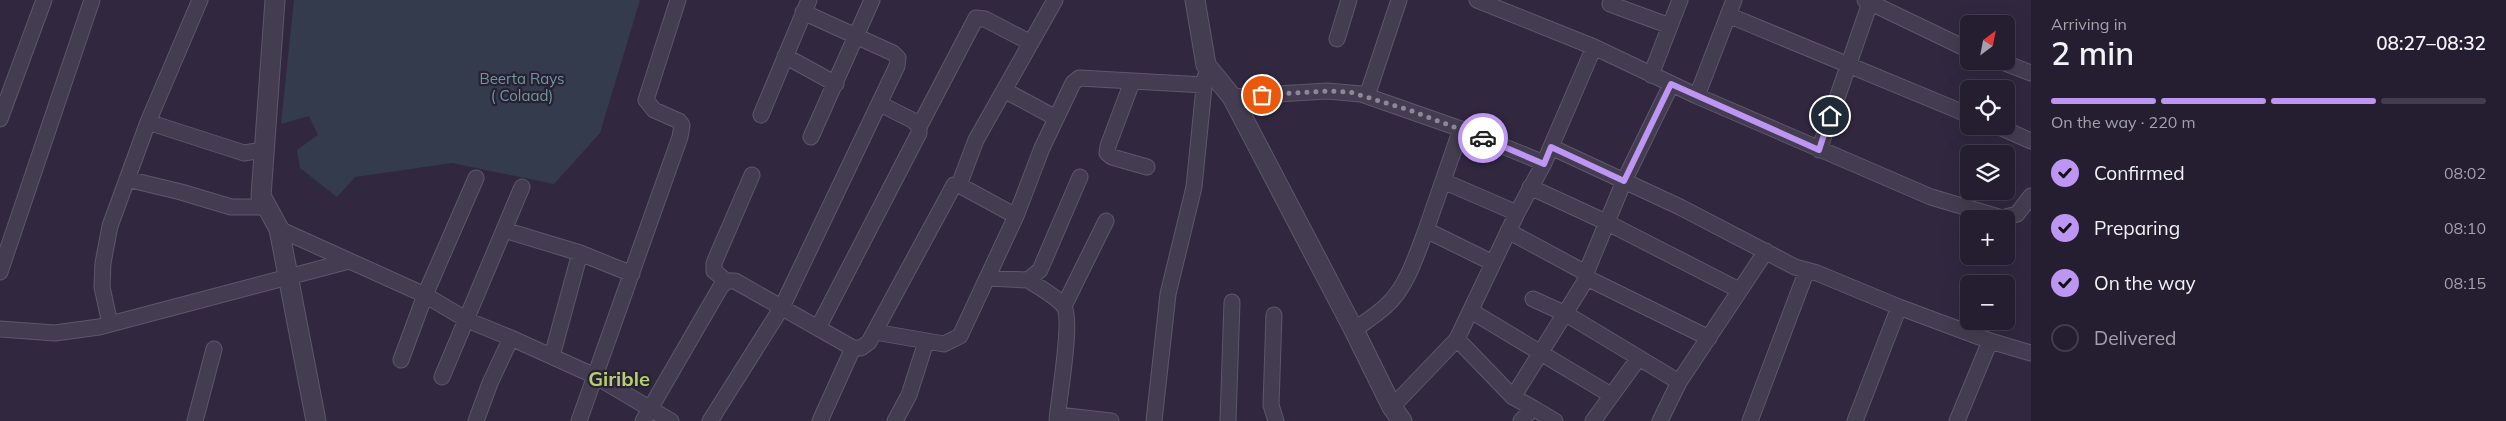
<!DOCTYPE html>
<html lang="en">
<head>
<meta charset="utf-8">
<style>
  :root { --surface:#251e30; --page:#312b3c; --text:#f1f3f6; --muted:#a3a2ab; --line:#423c4c; --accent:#bc96f2 }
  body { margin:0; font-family:Mulish,sans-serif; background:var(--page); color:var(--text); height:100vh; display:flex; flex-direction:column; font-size:19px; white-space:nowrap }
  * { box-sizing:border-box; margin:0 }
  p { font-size:16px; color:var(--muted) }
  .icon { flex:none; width:28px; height:28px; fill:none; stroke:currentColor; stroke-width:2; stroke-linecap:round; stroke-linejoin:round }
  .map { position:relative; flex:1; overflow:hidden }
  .panel { display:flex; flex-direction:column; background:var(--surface); width:475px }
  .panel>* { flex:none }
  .needle { width:32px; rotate:32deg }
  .fabs { position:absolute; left:1960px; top:15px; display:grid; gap:10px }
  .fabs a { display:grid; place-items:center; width:55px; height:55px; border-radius:8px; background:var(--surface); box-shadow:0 5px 20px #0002,0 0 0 1px var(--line); font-size:25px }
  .pin { position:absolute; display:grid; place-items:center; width:42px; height:42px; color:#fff; margin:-21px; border:2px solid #fff; border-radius:50%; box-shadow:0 1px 5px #0007 }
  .courier { position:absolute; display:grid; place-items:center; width:50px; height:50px; margin:-25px; border:4px solid #bc96f2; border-radius:50%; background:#fff; color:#222; box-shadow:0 1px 6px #0007 }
  .headline em { font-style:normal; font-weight:600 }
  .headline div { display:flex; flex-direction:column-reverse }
  .headline { display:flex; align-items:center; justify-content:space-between; height:85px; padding:0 20px }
  h1 { font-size:32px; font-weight:600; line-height:38px }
  .bar { display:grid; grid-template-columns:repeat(4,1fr); gap:8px 5px; align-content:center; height:60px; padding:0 20px }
  .bar i { height:6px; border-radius:4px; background:var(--line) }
  .bar .current { background:var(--accent) }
  .bar p { grid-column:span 4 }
  ol { padding:0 20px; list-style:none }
  li { display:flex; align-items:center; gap:15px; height:55px }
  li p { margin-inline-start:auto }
  li .icon { padding:5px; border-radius:50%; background:var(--accent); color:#111; stroke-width:4 }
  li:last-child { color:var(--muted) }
  li i { width:28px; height:28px; border:2px solid var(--line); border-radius:50% }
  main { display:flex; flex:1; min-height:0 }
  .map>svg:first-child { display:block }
  .green { fill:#343b4d }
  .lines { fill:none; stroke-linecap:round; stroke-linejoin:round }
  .minor-casing { stroke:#5e576a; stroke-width:17 }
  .tertiary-casing { stroke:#5e576a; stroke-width:21 }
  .minor { stroke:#443c50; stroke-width:15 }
  .tertiary { stroke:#443c50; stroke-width:19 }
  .done { stroke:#8e869a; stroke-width:5; stroke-dasharray:0 9 }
  .route { stroke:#bc96f2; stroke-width:6 }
  .labels { text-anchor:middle; stroke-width:4.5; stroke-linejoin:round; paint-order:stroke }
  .park-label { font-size:15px; fill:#719999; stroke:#282135 }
  .district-label { font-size:20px; font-weight:bold; fill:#b9cf6f; stroke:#282135 }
</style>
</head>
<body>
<main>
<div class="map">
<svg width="2031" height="421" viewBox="0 0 2031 421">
  <rect width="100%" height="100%" fill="#312840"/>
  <path class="green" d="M294,0H640L600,133L554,184L452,163L355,177L337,197L300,168L297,150L318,135L309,116L281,124Z"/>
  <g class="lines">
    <defs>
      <path id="minor" d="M1477,0L1594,47L1697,96L1931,197L2002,218L2017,214L2031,196
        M1865,0L1969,50
        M1610,4L1670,26
        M1728,15L1969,115
        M1337,39L1349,0
        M785,56L836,84
        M2000,61L2031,73
        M1651,75L1680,0
        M1132,82L1108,146L1107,153L1112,157L1147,167
        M1004,90L1056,118
        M1367,96L1399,0
        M1697,96L1734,0
        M1232,97L1327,91L1361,94L1461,129L1544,163
        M761,115L809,0
        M0,119L44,0
        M148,122L244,153L264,150
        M1997,126L2031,141
        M919,127L976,18L985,19L1031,43
        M811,137L872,0
        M1551,147L1680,207L1795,267L1817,273L1899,307L1990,341L2031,353
        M1819,150L1871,0
        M127,179L181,192L231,207H265
        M1443,181L1517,213
        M959,185L976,140L1055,0
        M1530,187L1608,223L1739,290
        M279,229L425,295L467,320L511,338L595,376L671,421
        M504,230L580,253L632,274
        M1426,230L1461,129
        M1508,231L1586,273
        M0,272L92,0
        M987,278L1028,280L1040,270L1080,177
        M1587,278L1709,338
        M1028,280C1039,287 1054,295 1063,305C1074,317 1058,401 1057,421
        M726,281L714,271V263L752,175
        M1533,299L1566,314L1679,382
        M1064,306L1106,221
        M1471,311L1611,395
        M1274,315L1271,405L1276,421
        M110,324L102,287L103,263L110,226L148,122L200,0
        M818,328L919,133V127L914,121L880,104
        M0,329L55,333L99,327L349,261
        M1354,330C1365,322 1376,315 1386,306C1407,287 1416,256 1426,230L1493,263
        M875,332L944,344L960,336L1016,216L1042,148L1073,83L1079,78L1204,85
        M1457,339L1513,397L1533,408L1521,421
        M552,356L580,253
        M401,360L425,295L476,178
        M442,377L522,187
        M1513,397L1587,278L1586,273L1624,181L1671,85
        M1392,407L1457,339L1517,213L1544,163L1594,47
        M1533,408L1555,421
        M1058,415L1111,421
        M195,421L214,349
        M476,421L490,383L511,338
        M579,421L680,137L682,125L679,121L654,110L646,100L678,0
        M643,421L720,288L726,281H735L853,348H861L869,342L954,185H959L1016,216
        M710,421L782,307L897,66L898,58L893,53L803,12
        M820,421L853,348
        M895,421L909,395L926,342
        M1154,421L1168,294L1194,187L1205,77
        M1228,421L1232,302
        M1593,421L1638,359
        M1660,421L1679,382L1766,251
        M1750,421L1807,270
        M1855,421L1899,307
        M1957,421L1990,341"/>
      <path id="tertiary" d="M275,0L261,196L279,229L316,421
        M1195,0L1206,65L1232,97L1354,330L1392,407L1402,421"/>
    </defs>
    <use href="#minor" class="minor-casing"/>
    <use href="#tertiary" class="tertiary-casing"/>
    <use href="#minor" class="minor"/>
    <use href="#tertiary" class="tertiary"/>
  </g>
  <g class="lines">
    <path class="done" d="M1262,95L1327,91L1350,92L1409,110L1483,138"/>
    <path class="route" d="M1483,138L1544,164L1551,147L1624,181L1671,84L1819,150L1830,116"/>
  </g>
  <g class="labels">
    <g class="park-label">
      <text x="522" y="84">Beerta Rays<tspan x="522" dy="17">( Colaad)</tspan></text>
    </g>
    <g class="district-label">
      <text x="619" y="386">Girible</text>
    </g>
  </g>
</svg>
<div class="fabs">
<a><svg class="needle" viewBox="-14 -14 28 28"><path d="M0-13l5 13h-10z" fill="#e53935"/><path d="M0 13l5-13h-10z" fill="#a3a2ab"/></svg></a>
<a><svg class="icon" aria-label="locate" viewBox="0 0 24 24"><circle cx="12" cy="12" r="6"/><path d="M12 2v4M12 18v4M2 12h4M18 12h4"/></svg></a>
<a><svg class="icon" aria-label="layers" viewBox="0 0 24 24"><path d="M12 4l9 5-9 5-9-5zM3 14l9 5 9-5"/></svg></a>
<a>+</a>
<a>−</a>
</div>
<div class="pin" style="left:1262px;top:95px;background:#ea580c"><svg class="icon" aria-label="bag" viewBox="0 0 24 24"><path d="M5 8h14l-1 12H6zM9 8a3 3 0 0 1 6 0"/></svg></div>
<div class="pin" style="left:1830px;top:116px;background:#1f2937"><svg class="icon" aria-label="home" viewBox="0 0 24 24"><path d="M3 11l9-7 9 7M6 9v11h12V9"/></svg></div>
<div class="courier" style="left:1483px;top:138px"><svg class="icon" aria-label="car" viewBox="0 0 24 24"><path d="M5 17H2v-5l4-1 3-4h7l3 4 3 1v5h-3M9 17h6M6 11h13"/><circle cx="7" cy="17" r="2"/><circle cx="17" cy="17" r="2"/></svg></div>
</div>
<section class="panel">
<div class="headline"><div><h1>2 min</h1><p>Arriving in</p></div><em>08:27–08:32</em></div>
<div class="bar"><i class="current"></i><i class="current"></i><i class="current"></i><i></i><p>On the way · 220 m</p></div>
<ol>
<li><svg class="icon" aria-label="check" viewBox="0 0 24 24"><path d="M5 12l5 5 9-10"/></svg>Confirmed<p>08:02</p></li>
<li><svg class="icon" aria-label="check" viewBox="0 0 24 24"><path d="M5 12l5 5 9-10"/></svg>Preparing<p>08:10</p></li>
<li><svg class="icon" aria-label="check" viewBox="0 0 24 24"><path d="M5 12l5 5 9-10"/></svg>On the way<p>08:15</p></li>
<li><i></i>Delivered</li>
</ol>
</section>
</main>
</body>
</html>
